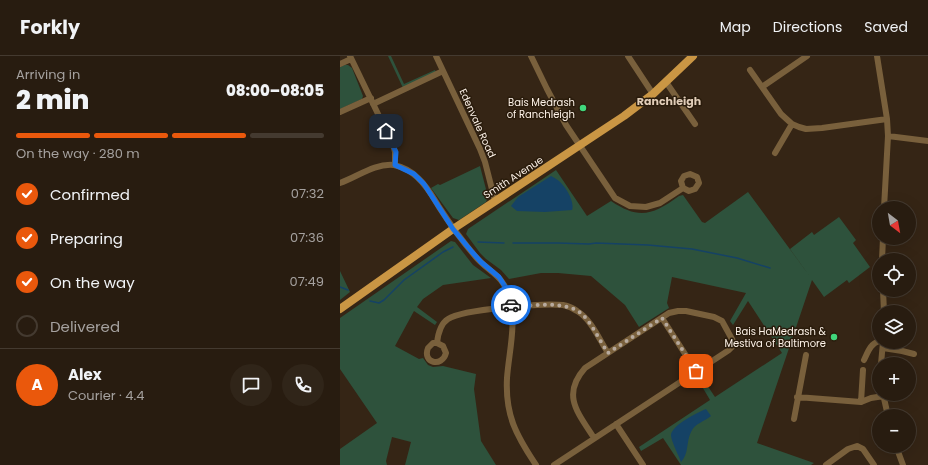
<!DOCTYPE html>
<html lang="en">
<head>
<meta charset="utf-8">
<style>
  :root { --surface:#281c10; --page:#302519; --text:#f1f3f6; --muted:#a5a19f; --line:#443a30; --accent:#ea580c }
  body { margin:0; font-family:Poppins,sans-serif; background:var(--page); color:var(--text); height:100vh; display:flex; flex-direction:column; font-size:15px; white-space:nowrap }
  * { box-sizing:border-box; margin:0 }
  p { font-size:13px; color:var(--muted) }
  .icon { flex:none; width:22px; height:22px; fill:none; stroke:currentColor; stroke-width:2; stroke-linecap:round; stroke-linejoin:round }
  .map { position:relative; flex:1; overflow:hidden }
  .sheet { display:flex; flex-direction:column; background:var(--surface); width:340px }
  .sheet>* { flex:none }
  .needle { width:26px; rotate:149deg }
  .buttons { position:absolute; left:532px; top:145px; display:grid; gap:8px }
  .buttons a { display:grid; place-items:center; width:44px; height:44px; border-radius:50%; background:var(--surface); box-shadow:0 4px 16px #0002,0 0 0 1px var(--line); font-size:20px }
  .pin { position:absolute; display:grid; place-items:center; width:34px; height:34px; color:#fff; margin:-17px; border-radius:8px; box-shadow:0 2px 6px #0006 }
  .courier { position:absolute; display:grid; place-items:center; width:40px; height:40px; margin:-20px; border:3px solid #1a73e8; border-radius:50%; background:#fff; color:#222; box-shadow:0 1px 5px #0007 }
  .head em { font-style:normal; font-weight:800 }
  .head div { display:flex; flex-direction:column-reverse }
  .head { display:flex; align-items:center; justify-content:space-between; height:68px; padding:0 16px }
  h1 { font-size:26px; font-weight:800; line-height:30px }
  .bar { display:grid; grid-template-columns:repeat(4,1fr); gap:6px 4px; align-content:center; height:48px; padding:0 16px }
  .bar i { height:5px; border-radius:3px; background:var(--line) }
  .bar .current { background:var(--accent) }
  .bar p { grid-column:span 4 }
  .line { display:flex; align-items:center; gap:10px; padding:0 16px; border-top:1px solid var(--line) }
  .line div { flex:1 }
  .round { display:grid; place-items:center; flex:none; width:42px; height:42px; border-radius:21px; background:var(--page) }
  ol { padding:0 16px; list-style:none }
  li { display:flex; align-items:center; gap:12px; height:44px }
  li p { margin-inline-start:auto }
  li .icon { padding:4px; border-radius:50%; background:var(--accent); color:#fff; stroke-width:4 }
  li:last-child { color:var(--muted) }
  li i { width:22px; height:22px; border:2px solid var(--line); border-radius:50% }
  header { display:flex; align-items:center; gap:24px; box-sizing:border-box; height:56px; padding:0 20px; background:var(--surface); border-bottom:1px solid var(--line) }
  header strong { font-size:19px }
  nav { display:flex; gap:22px; margin-inline-start:auto; font-size:14px }
  main { display:flex; flex:1; min-height:0 }
  .map>svg:first-child { display:block }
  .green { fill:#2e523c }
  .water { fill:#154265 }
  .lines { fill:none; stroke-linecap:round; stroke-linejoin:round }
  .stream { stroke:#154265; stroke-width:1.5 }
  .minor { stroke:#79603c; stroke-width:6 }
  .major { stroke:#ca9644; stroke-width:8 }
  .done { stroke:#b7aa9e; stroke-width:4; stroke-dasharray:0 7.2 }
  .route { stroke:#1a73e8; stroke-width:5 }
  .poi-dot { fill:#40d77c; stroke:#2a1c0c; stroke-width:1.5 }
  .labels { text-anchor:middle; stroke-width:3; stroke-linejoin:round; paint-order:stroke }
  .poi-label { font-size:10px; fill:#fdf2e8; stroke:#2a1c0c; text-anchor:end }
  .street-label { font-size:10px; fill:#fdf2e8; stroke:#2a1c0c }
  .neighbourhood-label { font-size:11px; font-weight:bold; fill:#e1cdb8; stroke:#2a1c0c }
</style>
</head>
<body>
<header>
<strong>Forkly</strong>
<nav><a>Map</a><a>Directions</a><a>Saved</a></nav>
</header>
<main>
<section class="sheet">
<div class="head"><div><h1>2 min</h1><p>Arriving in</p></div><em>08:00–08:05</em></div>
<div class="bar"><i class="current"></i><i class="current"></i><i class="current"></i><i></i><p>On the way · 280 m</p></div>
<ol>
<li><svg class="icon" aria-label="check" viewBox="0 0 24 24"><path d="M5 12l5 5 9-10"/></svg>Confirmed<p>07:32</p></li>
<li><svg class="icon" aria-label="check" viewBox="0 0 24 24"><path d="M5 12l5 5 9-10"/></svg>Preparing<p>07:36</p></li>
<li><svg class="icon" aria-label="check" viewBox="0 0 24 24"><path d="M5 12l5 5 9-10"/></svg>On the way<p>07:49</p></li>
<li><i></i>Delivered</li>
</ol>
<div class="line" style="height:72px"><b class="round" style="background:var(--accent);color:#fff">A</b><div><b>Alex</b><p>Courier · 4.4</p></div><a class="round"><svg class="icon" aria-label="chat" viewBox="0 0 24 24"><path d="M4 5h16v11H9l-5 4z"/></svg></a><a class="round"><svg class="icon" aria-label="phone" viewBox="0 0 24 24"><path d="M5 4h4l2 5-3 2q2 4 5 5l2-3 5 2v4C11 20 4 13 5 4z"/></svg></a></div>
</section>
<div class="map">
<svg width="588" height="409" viewBox="0 0 588 409">
  <rect width="100%" height="100%" fill="#352515"/>
  <path class="green" d="M48,0H51L64,28L95,14L98,20L39,48L37,44L63,32Z
    M5,9H8L12,12L23,40L22,43L0,53V11Z
    M140,110L148,141L146,146L119,164L113,162L91,132L98,128L100,129Z
    M216,114L247,160L271,145C299,164 313,159 339,140L343,139L362,166L365,167L408,136L471,222L450,193L472,176L474,179L499,161L516,184L513,187L530,211L509,227L507,224L484,241L472,224L417,387L474,407L471,409H341L323,382L301,395L299,391L370,344L357,322L361,320L375,341L442,297L408,245L393,269L390,265L406,237L332,221L327,247L329,252L299,271L285,249L251,220L218,217H201L169,223L161,214L146,203L140,197L126,178L128,173Z
    M111,185L115,186L133,209L151,222L103,229L83,243L77,251L97,266L95,269L74,255L55,290L79,303L83,302L88,309L93,311L103,310L136,318L134,333L141,385L156,409H65L71,386L52,381L46,405L47,409H0V393L37,367L0,313V262Z
    M0,215L10,236L0,244Z"/>
  <path class="water" d="M211,120C214,122 217,123 219,125C226,131 235,146 232,154L205,156L177,155L171,150L178,141Z
    M366,353L371,360C364,366 355,367 351,376C346,386 349,398 341,406C339,400 331,385 331,379C332,369 357,357 366,353Z"/>
  <g class="lines">
    <path class="stream" d="M138,186L164,187
      M173,187H218L249,188L256,187L308,189L352,193L397,202L430,212
      M0,231L8,234
      M30,245L39,247L44,244L64,224L103,196L113,191"/>
    <path class="minor" d="M10,0L53,89L55,96V109
      M96,0L140,93L145,106L155,145
      M191,0L207,33L226,69L275,142L290,150L306,151L320,147L343,132L341,125L344,120L350,118L357,121L359,127L355,133L349,135L343,132
      M288,0L313,38
      M537,0L547,63L548,80L544,152
      M0,8L11,3
      M410,14L441,58L452,68L459,71L466,73L482,72L547,63
      M326,26L355,68
      M422,31L467,0
      M33,48L103,15
      M0,56L31,42
      M548,80L588,85
      M435,97L452,68
      M0,127C17,121 35,107 54,109C63,111 72,116 78,122C87,130 93,141 99,151C110,168 122,185 135,200C148,216 163,218 169,241C177,268 169,295 167,322C165,359 176,379 196,409
      M542,204L543,182
      M543,234L544,256
      M322,262L356,315
      M97,287L103,290L106,297C102,312 82,307 88,292L93,287H97C98,278 100,268 108,263C123,253 204,247 223,249C228,250 233,252 237,255C251,263 259,283 268,297
      M543,292L562,295L574,298
      M524,304C528,296 530,288 539,285
      M541,308L543,286
      M543,338L548,360
      M457,341L521,346L531,342L544,340
      M521,346L523,314
      M454,363L466,299
      M276,368L303,409
      M556,390L563,409
      M214,409L389,294L393,290V285L382,265L374,261L346,255H338L329,257L245,312C221,339 238,357 254,382
      M486,409L508,393L517,390L523,393L534,409"/>
    <path class="major" d="M0,253L113,173L284,60L313,38L353,0"/>
  </g>
  <g class="lines">
    <path class="done" d="M171,249V251C192,250 228,243 244,260C253,270 260,285 268,297L322,262L356,315"/>
    <path class="route" d="M46,75L56,96L55,109L74,118L84,128L113,173L132,196L141,206L159,221L166,232L171,249"/>
  </g>
  <g class="poi-dot">
    <circle cx="243" cy="52" r="4"/>
    <circle cx="494" cy="281" r="4"/>
  </g>
  <g class="labels">
    <g class="poi-label">
      <text x="235" y="50">Bais Medrash<tspan x="235" dy="12">of Ranchleigh</tspan></text>
      <text x="486" y="279">Bais HaMedrash &amp;<tspan x="486" dy="12">Mestiva of Baltimore</tspan></text>
    </g>
    <g class="street-label">
      <text transform="translate(138 67) rotate(66)" y="4">Edenvale Road</text>
      <text transform="translate(173 121) rotate(-33)" y="4">Smith Avenue</text>
    </g>
    <g class="neighbourhood-label">
      <text x="329" y="49">Ranchleigh</text>
    </g>
  </g>
</svg>
<div class="buttons">
<a><svg class="needle" viewBox="-14 -14 28 28"><path d="M0-13l5 13h-10z" fill="#e53935"/><path d="M0 13l5-13h-10z" fill="#a5a19f"/></svg></a>
<a><svg class="icon" aria-label="locate" viewBox="0 0 24 24"><circle cx="12" cy="12" r="6"/><path d="M12 2v4M12 18v4M2 12h4M18 12h4"/></svg></a>
<a><svg class="icon" aria-label="layers" viewBox="0 0 24 24"><path d="M12 4l9 5-9 5-9-5zM3 14l9 5 9-5"/></svg></a>
<a>+</a>
<a>−</a>
</div>
<div class="pin" style="left:356px;top:315px;background:#ea580c"><svg class="icon" aria-label="bag" viewBox="0 0 24 24"><path d="M5 8h14l-1 12H6zM9 8a3 3 0 0 1 6 0"/></svg></div>
<div class="pin" style="left:46px;top:75px;background:#1f2937"><svg class="icon" aria-label="home" viewBox="0 0 24 24"><path d="M3 11l9-7 9 7M6 9v11h12V9"/></svg></div>
<div class="courier" style="left:171px;top:249px"><svg class="icon" aria-label="car" viewBox="0 0 24 24"><path d="M5 17H2v-5l4-1 3-4h7l3 4 3 1v5h-3M9 17h6M6 11h13"/><circle cx="7" cy="17" r="2"/><circle cx="17" cy="17" r="2"/></svg></div>
</div>
</main>
</body>
</html>
